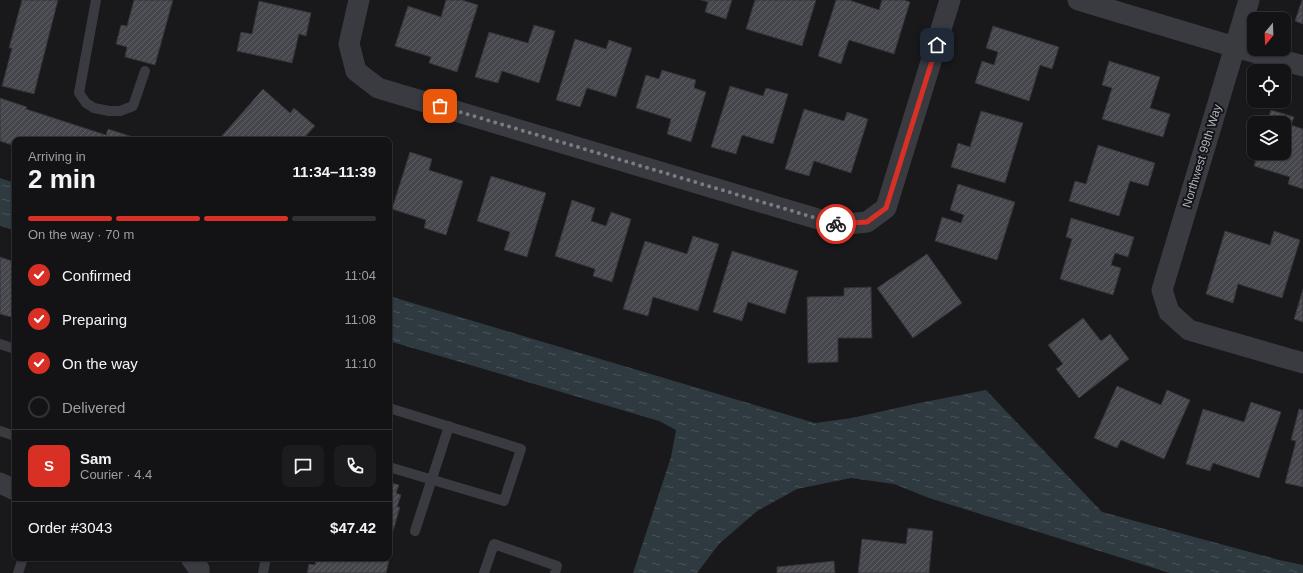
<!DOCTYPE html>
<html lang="en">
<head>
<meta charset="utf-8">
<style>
  :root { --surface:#131315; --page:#1c1c1e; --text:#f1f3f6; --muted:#9d9ea0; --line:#323234; --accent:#d93025 }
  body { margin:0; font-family:Arial,sans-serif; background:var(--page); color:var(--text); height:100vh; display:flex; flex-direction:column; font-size:15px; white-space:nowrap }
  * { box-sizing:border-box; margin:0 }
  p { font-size:13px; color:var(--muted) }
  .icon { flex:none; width:22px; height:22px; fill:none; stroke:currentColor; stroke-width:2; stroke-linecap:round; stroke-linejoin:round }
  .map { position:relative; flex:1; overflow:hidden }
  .side { position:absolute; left:12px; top:137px; width:380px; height:424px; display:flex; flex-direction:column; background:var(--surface); border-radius:8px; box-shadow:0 1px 3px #0004,0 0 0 1px var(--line) }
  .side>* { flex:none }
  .needle { width:26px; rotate:199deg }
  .buttons { position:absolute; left:1247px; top:12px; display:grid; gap:8px }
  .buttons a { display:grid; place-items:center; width:44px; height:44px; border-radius:8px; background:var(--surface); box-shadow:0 1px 3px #0004,0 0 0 1px var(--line); font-size:20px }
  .pin { position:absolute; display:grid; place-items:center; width:34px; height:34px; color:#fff; margin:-17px; border-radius:8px; box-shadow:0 2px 6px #0006 }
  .courier { position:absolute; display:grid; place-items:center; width:40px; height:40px; margin:-20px; border:3px solid #d93025; border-radius:50%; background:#fff; color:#222; box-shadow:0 1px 5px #0007 }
  .head em { font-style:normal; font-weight:800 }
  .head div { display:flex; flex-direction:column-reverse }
  .head { display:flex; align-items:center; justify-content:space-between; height:68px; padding:0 16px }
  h1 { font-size:26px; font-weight:800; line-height:30px }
  .bar { display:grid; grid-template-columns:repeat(4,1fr); gap:6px 4px; align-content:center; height:48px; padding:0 16px }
  .bar i { height:5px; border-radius:3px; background:var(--line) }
  .bar .selected { background:var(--accent) }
  .bar p { grid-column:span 4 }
  .line { display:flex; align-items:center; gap:10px; padding:0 16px; border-top:1px solid var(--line) }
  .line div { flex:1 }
  .round { display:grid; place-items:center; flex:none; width:42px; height:42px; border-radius:8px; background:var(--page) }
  ol { padding:0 16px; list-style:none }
  li { display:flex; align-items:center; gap:12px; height:44px }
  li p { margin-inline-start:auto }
  li .icon { padding:4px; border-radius:50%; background:var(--accent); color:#fff; stroke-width:4 }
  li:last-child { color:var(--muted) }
  li i { width:22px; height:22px; border:2px solid var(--line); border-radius:50% }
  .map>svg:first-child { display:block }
  .water { fill:url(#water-ripples) }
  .building { fill:url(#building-hatch); stroke:#333338 }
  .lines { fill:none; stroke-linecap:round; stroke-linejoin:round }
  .service { stroke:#3a3b41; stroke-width:10 }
  .minor { stroke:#3a3b41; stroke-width:21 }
  .done { stroke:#797c83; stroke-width:4; stroke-dasharray:0 7.2 }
  .route { stroke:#d93025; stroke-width:5 }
  .labels { text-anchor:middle; stroke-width:4; stroke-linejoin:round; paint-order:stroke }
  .street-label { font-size:12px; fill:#acb1bb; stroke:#141417 }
</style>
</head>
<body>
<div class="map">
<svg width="1303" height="573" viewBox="0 0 1303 573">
  <defs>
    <pattern id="water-ripples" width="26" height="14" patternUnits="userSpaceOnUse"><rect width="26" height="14" fill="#2f3940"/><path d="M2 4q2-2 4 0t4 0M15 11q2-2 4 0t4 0" fill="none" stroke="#4a535a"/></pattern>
    <pattern id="building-hatch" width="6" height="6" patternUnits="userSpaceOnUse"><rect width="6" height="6" fill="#46474c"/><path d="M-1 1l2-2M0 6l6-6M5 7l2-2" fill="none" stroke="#5e5f64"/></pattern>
  </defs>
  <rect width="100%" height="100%" fill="#19191c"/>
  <path class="water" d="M0,178L15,183V230L0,226Z
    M389,296L815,423L852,418L919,403L986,390L1102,512L1279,560L1303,565V573H1170L929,498L894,484L851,478L797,489L757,511L719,544L697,573H633L671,457L676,430L659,421L389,341Z"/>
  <path class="building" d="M22,0H58L34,94L2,86L12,48H9Z
    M134,0H173L155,65L125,57L127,47L116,44L121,25L127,26Z
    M446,0H462L478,5L457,72L429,63L431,57L395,46L408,6L441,17Z
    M701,0H732L726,19L705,12L708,2Z
    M755,0H816L802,46L746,29Z
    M836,0H849L879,10L882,0H904L910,2L894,54L849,40L841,64L818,56Z
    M1302,0H1303V24L1295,21Z
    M259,1L311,13L306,36L299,34L292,63L237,51L241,32L252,34Z
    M534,25L555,31L539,83L502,71L498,83L475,77L489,32L528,43Z
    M993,26L1059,47L1052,69L1040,65L1029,101L975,83L982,61L994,65L998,52L986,48Z
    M575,39L606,49L609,40L632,48L616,97L587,88L580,107L556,100Z
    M1109,61L1160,77L1150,108L1170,114L1163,137L1102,119L1112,88L1102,85Z
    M662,70L696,80L694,88L706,92L691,142L667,134L671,119L636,108L646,75L659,79Z
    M730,86L763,96L766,88L788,94L773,144L742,135L736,154L711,147Z
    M263,89L290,113L294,108L315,126L302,140H222L220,138Z
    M0,98L27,107L26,109L106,135L108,129L139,139L15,140V146L0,141Z
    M804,109L844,121L847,112L868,119L851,173L814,161L809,176L785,169Z
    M1271,110L1294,117L1291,125L1303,129V189L1288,184L1290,177L1254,166L1258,153H1284V123H1267Z
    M981,111L1023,123L1005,183L951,167L958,143L970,147Z
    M1098,145L1155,163L1148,186L1130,181L1119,216L1069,201L1075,181L1086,184Z
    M410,152L432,159L429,170L463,181L446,235L424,228L426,220L392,209Z
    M491,176L546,193L527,257L504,250L510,232L477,221Z
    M958,184L1015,202L997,260L935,241L942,217L961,223L964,215L950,210Z
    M572,200L595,208L591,221L606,226L611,212L631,219L612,282L593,276L595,269L555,256Z
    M1071,218L1134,237L1128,257L1115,253L1111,265L1121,268L1113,295L1060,279L1072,239L1066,237Z
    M1225,231L1270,245L1274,231L1300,240L1282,298L1238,284L1233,303L1206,294Z
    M693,236L719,244L698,311L653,297L648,316L623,309L645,241L687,254Z
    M732,251L798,271L785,314L748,302L742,321L713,312Z
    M927,254L962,303L913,338L877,288Z
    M0,257L15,262V318L0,314Z
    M871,287L872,338H838V362L808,363L807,297L844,296V288Z
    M1303,289V322L1294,319Z
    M1083,318L1101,341L1110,334L1129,359L1079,398L1056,369L1063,364L1048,345Z
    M1117,386L1161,405L1167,390L1190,400L1164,459L1121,440L1117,448L1094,438Z
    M1251,402L1281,412L1259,478L1213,463L1210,471L1186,464L1203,409L1244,422Z
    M1299,409L1303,410V487L1285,483L1296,441L1291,440Z
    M389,482L399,485L396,493L401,495L397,507H400L389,545Z
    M908,528L933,531L929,573H858L862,539L906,544Z
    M316,558H385L389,561L386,573H307L309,564L315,565Z
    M834,561L835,573H777V567Z"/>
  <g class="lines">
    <path class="service" d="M96,0L79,93L86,103L94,108L109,111H120L133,106L145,71
      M0,344L15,349
      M389,408L521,449L504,501L389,467
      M0,431L15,436
      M415,531L449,426
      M18,573L23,558
      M263,573L266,558
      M484,573L494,544L557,566L555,573"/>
    <path class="minor" d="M359,0L349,44L356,71L378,88L838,225L867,222L886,208L950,0
      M1078,0L1235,47L1303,66
      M1249,0L1162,290L1169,312L1189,330L1303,363
      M0,483L15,490
      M191,558L199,569V573"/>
  </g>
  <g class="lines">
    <path class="done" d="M440,106L836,224"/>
    <path class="route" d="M836,224L867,222L886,208L937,45"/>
  </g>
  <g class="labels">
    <g class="street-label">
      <text transform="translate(1202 156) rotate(-73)" y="4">Northwest 99th Way</text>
    </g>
  </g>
</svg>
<div class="buttons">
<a><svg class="needle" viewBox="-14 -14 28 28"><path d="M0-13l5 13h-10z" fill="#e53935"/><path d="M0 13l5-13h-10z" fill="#9d9ea0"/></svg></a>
<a><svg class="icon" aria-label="locate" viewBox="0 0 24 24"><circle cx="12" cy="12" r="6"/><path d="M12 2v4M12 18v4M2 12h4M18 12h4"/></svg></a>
<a><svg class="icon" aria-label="layers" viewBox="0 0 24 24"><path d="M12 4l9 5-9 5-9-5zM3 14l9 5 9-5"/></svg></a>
</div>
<div class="pin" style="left:440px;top:106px;background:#ea580c"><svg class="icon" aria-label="bag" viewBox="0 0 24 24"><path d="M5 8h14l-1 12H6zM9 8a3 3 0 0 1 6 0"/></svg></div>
<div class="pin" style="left:937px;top:45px;background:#1f2937"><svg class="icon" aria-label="home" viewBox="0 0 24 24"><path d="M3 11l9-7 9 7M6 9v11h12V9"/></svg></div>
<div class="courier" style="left:836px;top:224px"><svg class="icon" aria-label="bike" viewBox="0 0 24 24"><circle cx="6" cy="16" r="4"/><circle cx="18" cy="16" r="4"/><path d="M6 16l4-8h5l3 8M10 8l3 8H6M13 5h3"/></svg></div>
<section class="side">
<div class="head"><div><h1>2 min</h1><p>Arriving in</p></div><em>11:34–11:39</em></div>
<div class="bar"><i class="selected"></i><i class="selected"></i><i class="selected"></i><i></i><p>On the way · 70 m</p></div>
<ol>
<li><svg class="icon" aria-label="check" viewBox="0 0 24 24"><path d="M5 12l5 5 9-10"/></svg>Confirmed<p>11:04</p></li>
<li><svg class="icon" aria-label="check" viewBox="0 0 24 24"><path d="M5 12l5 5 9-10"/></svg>Preparing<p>11:08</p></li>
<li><svg class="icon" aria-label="check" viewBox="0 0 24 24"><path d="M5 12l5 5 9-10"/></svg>On the way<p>11:10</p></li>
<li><i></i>Delivered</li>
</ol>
<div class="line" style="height:72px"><b class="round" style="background:var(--accent);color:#fff">S</b><div><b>Sam</b><p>Courier · 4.4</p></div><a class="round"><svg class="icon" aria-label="chat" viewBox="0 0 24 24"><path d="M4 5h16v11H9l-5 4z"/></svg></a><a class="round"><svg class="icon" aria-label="phone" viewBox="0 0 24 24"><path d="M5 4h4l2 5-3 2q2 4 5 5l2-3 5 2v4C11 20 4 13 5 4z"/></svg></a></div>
<div class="line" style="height:52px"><div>Order #3043</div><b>$47.42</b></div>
</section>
</div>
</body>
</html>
